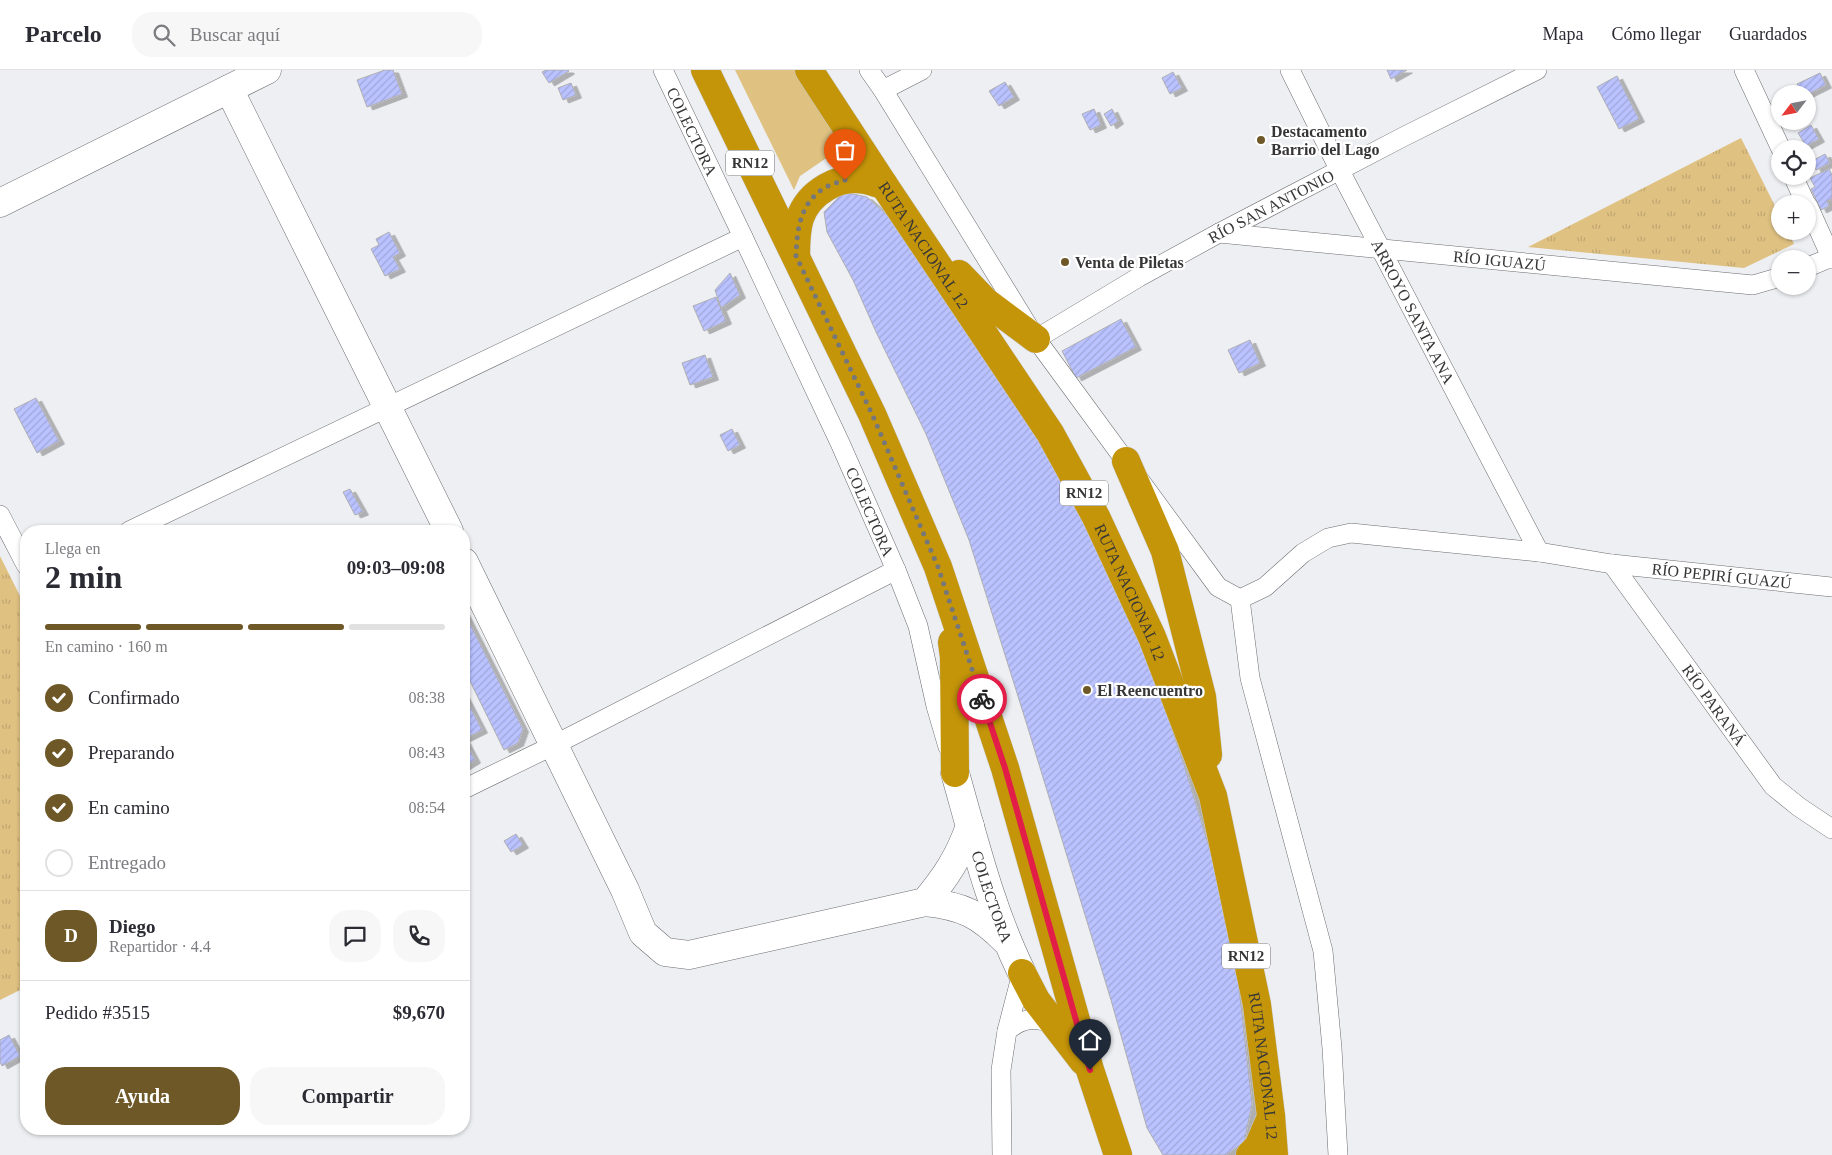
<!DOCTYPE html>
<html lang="es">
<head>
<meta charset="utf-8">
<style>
  :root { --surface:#fff; --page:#f7f7f7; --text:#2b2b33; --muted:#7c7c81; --line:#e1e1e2; --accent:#6e5827 }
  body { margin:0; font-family:"Times New Roman",serif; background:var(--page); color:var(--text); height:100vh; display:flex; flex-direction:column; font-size:19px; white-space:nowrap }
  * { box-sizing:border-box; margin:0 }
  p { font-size:16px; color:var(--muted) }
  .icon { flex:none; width:28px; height:28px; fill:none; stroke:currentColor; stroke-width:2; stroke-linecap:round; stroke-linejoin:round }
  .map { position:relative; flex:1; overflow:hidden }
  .details { position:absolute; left:20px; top:455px; width:450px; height:610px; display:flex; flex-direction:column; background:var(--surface); border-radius:20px; box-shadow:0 1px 4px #0004 }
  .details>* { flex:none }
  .needle { width:32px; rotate:238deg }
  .tools { position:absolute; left:1771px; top:15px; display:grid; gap:10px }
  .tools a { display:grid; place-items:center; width:45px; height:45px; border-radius:50%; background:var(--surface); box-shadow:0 1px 4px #0004; font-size:25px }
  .pin { position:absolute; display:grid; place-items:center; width:42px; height:42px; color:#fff; margin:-51px -21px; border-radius:50% 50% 50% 0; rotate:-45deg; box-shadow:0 0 5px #0007 }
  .pin .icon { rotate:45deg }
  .courier { position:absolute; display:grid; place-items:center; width:50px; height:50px; margin:-25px; border:4px solid #e11d48; border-radius:50%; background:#fff; color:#222; box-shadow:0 1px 6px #0007 }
  .overview em { font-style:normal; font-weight:800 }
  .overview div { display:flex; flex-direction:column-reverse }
  .overview { display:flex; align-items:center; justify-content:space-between; height:85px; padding:0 25px }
  h1 { font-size:32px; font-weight:800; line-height:38px }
  .bar { display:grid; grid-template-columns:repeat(4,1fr); gap:8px 5px; align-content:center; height:60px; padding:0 25px }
  .bar i { height:6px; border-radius:4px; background:var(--line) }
  .bar .current { background:var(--accent) }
  .bar p { grid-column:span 4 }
  .line { display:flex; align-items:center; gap:12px; padding:0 25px; border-top:1px solid var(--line) }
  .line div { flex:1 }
  .round { display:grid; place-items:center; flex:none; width:52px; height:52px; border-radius:20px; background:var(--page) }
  ol { padding:0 25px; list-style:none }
  li { display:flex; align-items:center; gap:15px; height:55px }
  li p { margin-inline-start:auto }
  li .icon { padding:5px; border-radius:50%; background:var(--accent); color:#fff; stroke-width:4 }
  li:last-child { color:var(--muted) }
  li i { width:28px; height:28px; border:2px solid var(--line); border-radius:50% }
  .button { display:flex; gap:10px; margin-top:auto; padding:10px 25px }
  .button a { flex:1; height:58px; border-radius:20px; background:var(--accent); color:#fff; font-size:20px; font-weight:800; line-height:58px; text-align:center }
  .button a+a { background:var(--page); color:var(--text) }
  header { display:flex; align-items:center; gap:30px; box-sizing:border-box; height:70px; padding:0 25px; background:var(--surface); border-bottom:1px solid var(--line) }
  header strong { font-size:24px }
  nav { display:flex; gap:28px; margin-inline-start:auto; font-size:18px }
  .search { width:350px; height:45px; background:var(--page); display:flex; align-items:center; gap:12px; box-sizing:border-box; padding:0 18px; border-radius:20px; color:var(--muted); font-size:19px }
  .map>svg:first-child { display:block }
  .green { fill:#dfc182 }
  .park { fill:url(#park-tufts) }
  .building { fill:url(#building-hatch); stroke:#aeaeb1; filter:url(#shadow) }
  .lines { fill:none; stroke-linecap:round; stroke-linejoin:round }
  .street-casing { stroke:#6c6d70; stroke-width:20 }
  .secondary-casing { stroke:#6c6d70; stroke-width:29 }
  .highway-casing { stroke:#cbcbcb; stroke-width:29 }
  .street { stroke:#fff; stroke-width:19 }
  .secondary { stroke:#fff; stroke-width:28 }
  .highway { stroke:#c49409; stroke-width:28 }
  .done { stroke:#767778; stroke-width:5; stroke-dasharray:0 9 }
  .route { stroke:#e11d48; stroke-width:6 }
  .poi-dot { fill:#6e5827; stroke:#fff; stroke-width:2 }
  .labels { text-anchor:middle; stroke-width:4.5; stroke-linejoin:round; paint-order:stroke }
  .shield { fill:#fff; stroke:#727273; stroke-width:1 }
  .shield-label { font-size:15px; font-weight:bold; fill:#363637 }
  .street-label { font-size:16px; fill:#363637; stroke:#fff }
  .poi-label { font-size:16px; font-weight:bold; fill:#363637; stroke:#fff; text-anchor:start }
</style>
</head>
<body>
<header>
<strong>Parcelo</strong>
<div class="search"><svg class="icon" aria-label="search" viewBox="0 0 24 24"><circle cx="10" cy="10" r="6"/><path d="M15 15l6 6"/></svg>Buscar aquí</div>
<nav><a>Mapa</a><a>Cómo llegar</a><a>Guardados</a></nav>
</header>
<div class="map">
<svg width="1832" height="1085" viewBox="0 0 1832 1085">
  <defs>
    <pattern id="park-tufts" width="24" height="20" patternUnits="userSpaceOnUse" patternTransform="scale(1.25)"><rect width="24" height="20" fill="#dfc182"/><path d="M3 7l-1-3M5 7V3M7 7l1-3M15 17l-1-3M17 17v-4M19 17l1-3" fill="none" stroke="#c0a671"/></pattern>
    <pattern id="building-hatch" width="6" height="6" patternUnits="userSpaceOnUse" patternTransform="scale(1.25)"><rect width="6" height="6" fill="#bac2ff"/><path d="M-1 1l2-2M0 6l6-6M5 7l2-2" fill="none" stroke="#a0a7db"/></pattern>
    <filter id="shadow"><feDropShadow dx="5.5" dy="3" stdDeviation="0" flood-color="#0004"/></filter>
  </defs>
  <rect width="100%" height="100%" fill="#eeeff2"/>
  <path class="green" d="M735,0H800L847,83L825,89L800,106L794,120Z"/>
  <path class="park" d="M1741,68L1780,146V161H1788L1794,174L1744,198L1528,177Z
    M0,486L26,538V917L0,930Z"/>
  <path class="building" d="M385,0H393L402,24L367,37L357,10Z
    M546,0H568L569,1L549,13L542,2Z
    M1387,0H1407L1391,9Z
    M1173,2L1182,18L1170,24L1162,8Z
    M1820,3L1826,15L1808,24H1802L1797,14Z
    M1617,6L1639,49L1619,59L1597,17Z
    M1005,12L1014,27L999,36L989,21Z
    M571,13L576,25L563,30L558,18Z
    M1094,39L1101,55L1090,60L1082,44Z
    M1112,39L1118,51L1111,56L1104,44Z
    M1811,55L1819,69L1806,76L1798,63Z
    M1825,84L1830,93L1816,100L1812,91Z
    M1829,99L1832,105V129L1827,131L1829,136L1821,140L1811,119L1815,117L1810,108Z
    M844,122L867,127L888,146L1050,382L1147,584L1184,695L1213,790L1238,909L1252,1034L1244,1072L1226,1085H1163L1147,1058L1111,930L1027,655L969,470L926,364L876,262L853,210L827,162L824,142Z
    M389,162L400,183L393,187L400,199L385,206L371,179L379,175L376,169Z
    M730,203L740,225L721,238L715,220Z
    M716,227L726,251L704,261L693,236Z
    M1121,249L1136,277L1076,308L1062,281Z
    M1250,270L1260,293L1239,303L1228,280Z
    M705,285L713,307L690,315L682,293Z
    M36,328L59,371L37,383L14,339Z
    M732,359L740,375L728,381L720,365Z
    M350,419L363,442L355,445L343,422Z
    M464,542L523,659L518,673L504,680L464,599Z
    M464,625L482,660L464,669L475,690L464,697Z
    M516,764L523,775L511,782L504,771Z
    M9,965L20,986L2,996L0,992V970Z"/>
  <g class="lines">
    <defs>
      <g id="street">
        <path id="s1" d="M663,0L743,167L840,373L896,500L918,556L936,636L948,677"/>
        <path id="s2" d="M869,0L883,20L1036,269L1218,517L1240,529L1265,517L1303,483L1328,468L1351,463L1539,482L1612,494L1832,517"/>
        <path id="s3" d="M1290,0L1340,101L1539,482"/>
        <path d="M1744,0L1781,79"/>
        <path d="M883,20L922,0"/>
        <path d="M1793,106L1806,134"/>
        <path d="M1808,136L1832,189"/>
        <path id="s4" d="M1219,163L1753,215L1780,207"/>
        <path d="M1808,197L1832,187"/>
        <path id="s5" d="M1036,269L1139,207L1219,163L1403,67L1537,0"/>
        <path d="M0,445L26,495"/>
        <path d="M129,461L743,167"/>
        <path id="s6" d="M1612,494L1773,716L1799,737L1832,759"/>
        <path d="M1240,529L1250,608L1323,881L1332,978L1338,1085"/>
        <path d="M464,719L554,675L896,500"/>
        <path d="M1007,961C1021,948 1036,946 1054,955"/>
        <path d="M1002,1085L1001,1000L1007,961L1022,903"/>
      </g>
      <g id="secondary">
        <path d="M229,19L449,461"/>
        <path d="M0,133L267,0"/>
        <path d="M464,492L625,820L643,863L665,882L689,885L925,832C963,836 979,844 1006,871"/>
        <path id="s7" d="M955,703C974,770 991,840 1022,903"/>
        <path d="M925,832C946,807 959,787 970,756"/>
      </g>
      <g id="highway">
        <path d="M705,0L872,344L938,497L1005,698L1090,1000L1118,1085"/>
        <path id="s8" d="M809,0L884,115L1050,363L1096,447L1152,567L1213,726L1257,935L1271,1046L1274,1085"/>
        <path d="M796,186C796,173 796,160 800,148C809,122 839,105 865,110C871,111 878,114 884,115"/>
        <path d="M959,204L985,231L1036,269"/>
        <path d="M1126,391L1165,481L1202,627L1208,685"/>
        <path d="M952,572L954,587L955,703"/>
        <path d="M1022,903L1036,930L1083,991"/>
        <path d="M1250,1085L1258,1077L1271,1047"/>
      </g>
    </defs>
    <use href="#street" class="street-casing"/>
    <use href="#secondary" class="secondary-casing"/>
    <use href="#highway" class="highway-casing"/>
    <use href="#street" class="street"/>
    <use href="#secondary" class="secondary"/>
    <use href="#highway" class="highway"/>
  </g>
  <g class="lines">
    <path class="done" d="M845,110C839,112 832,114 826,117C800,132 797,159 796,186L872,344L938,497L982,629"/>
    <path class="route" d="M982,629L1005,698L1090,1000"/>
  </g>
  <g class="poi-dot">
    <circle cx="1261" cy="70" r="5"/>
    <circle cx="1065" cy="192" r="5"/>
    <circle cx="1087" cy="620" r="5"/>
  </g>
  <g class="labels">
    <g class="shield">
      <rect x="726" y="80.5" width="48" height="25" rx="4"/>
      <rect x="1060" y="410.5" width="48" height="25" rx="4"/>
      <rect x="1222" y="873.5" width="48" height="25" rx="4"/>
    </g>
    <g class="shield-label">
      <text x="750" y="98">RN12</text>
      <text x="1084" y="428">RN12</text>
      <text x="1246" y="891">RN12</text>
    </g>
    <g class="street-label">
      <text dy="6" stroke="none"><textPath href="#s1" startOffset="68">COLECTORA</textPath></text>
      <text dy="6" stroke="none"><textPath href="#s5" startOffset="270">RÍO SAN ANTONIO</textPath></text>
      <text dy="6" stroke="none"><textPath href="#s8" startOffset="209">RUTA NACIONAL 12</textPath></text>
      <text dy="6" stroke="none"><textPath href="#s4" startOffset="282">RÍO IGUAZÚ</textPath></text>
      <text dy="6" stroke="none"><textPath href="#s3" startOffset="271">ARROYO SANTA ANA</textPath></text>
      <text dy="6" stroke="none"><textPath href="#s1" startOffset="488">COLECTORA</textPath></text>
      <text dy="6" stroke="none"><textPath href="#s2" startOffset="1154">RÍO PEPIRÍ GUAZÚ</textPath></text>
      <text dy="6" stroke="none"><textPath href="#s8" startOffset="614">RUTA NACIONAL 12</textPath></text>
      <text dy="6" stroke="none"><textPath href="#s6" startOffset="174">RÍO PARANÁ</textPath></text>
      <text dy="6" stroke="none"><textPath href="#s7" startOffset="129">COLECTORA</textPath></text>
      <text dy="6" stroke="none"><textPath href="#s8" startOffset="1109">RUTA NACIONAL 12</textPath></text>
    </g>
    <g class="poi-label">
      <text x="1271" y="67">Destacamento<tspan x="1271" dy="18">Barrio del Lago</tspan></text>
      <text x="1075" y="198">Venta de Piletas</text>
      <text x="1097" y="626">El Reencuentro</text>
    </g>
  </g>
</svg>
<div class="tools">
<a><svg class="needle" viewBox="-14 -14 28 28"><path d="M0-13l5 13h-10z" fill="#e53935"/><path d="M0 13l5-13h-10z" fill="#7c7c81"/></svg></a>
<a><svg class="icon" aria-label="locate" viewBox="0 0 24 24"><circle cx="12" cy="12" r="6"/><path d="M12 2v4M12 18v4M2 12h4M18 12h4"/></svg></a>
<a>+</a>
<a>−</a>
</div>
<div class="pin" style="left:845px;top:110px;background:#ea580c"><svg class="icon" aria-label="bag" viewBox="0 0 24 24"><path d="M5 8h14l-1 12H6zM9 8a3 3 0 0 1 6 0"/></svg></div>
<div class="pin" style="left:1090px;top:1000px;background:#1f2937"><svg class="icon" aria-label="home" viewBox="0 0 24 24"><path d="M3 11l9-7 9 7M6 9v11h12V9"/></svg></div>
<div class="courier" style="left:982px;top:629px"><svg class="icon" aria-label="bike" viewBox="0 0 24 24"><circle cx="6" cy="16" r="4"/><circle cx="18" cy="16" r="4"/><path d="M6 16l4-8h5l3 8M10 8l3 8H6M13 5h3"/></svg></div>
<section class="details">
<div class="overview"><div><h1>2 min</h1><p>Llega en</p></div><em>09:03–09:08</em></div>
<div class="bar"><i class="current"></i><i class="current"></i><i class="current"></i><i></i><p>En camino · 160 m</p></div>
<ol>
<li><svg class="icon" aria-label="check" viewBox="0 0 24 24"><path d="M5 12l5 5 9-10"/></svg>Confirmado<p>08:38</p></li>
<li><svg class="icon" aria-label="check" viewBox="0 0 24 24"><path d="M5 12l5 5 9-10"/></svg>Preparando<p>08:43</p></li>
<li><svg class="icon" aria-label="check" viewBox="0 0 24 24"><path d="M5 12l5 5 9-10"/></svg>En camino<p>08:54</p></li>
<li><i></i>Entregado</li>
</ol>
<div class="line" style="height:90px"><b class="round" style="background:var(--accent);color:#fff">D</b><div><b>Diego</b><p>Repartidor · 4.4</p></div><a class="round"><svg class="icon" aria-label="chat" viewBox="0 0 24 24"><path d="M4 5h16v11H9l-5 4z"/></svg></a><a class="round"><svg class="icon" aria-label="phone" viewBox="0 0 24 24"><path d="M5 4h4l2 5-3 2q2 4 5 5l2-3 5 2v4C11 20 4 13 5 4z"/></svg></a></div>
<div class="line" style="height:65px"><div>Pedido #3515</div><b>$9,670</b></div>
<div class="button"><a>Ayuda</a><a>Compartir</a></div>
</section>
</div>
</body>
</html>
